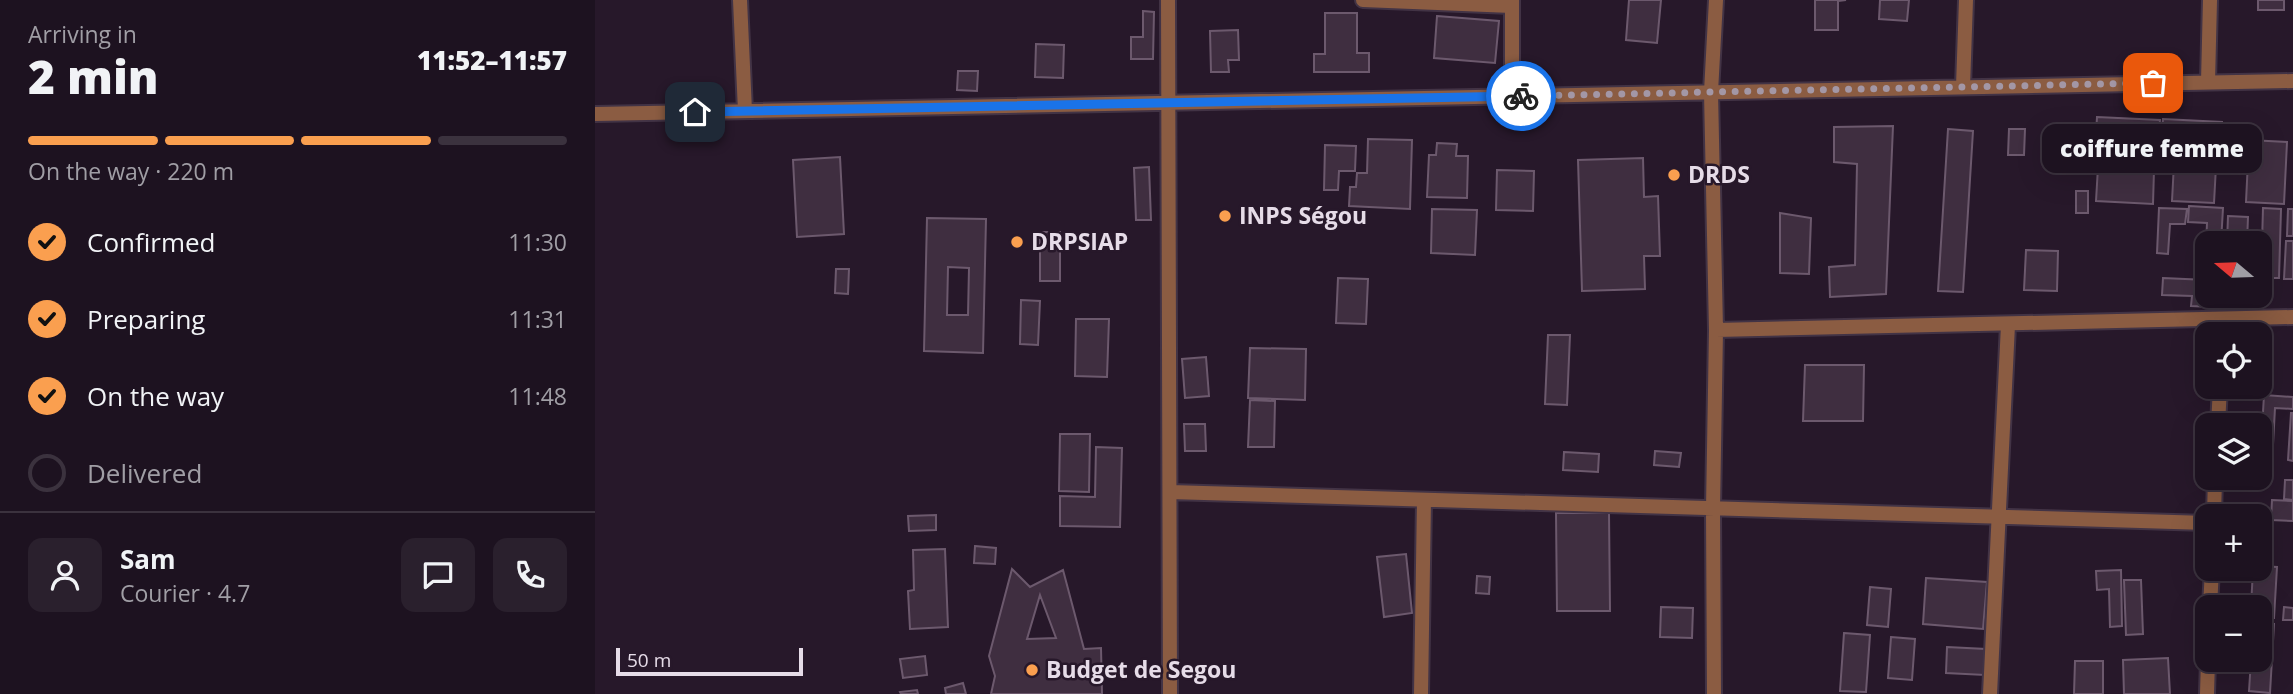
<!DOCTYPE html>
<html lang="en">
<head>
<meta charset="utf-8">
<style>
  :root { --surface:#1d1220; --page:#2a202d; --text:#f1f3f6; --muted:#a09ea5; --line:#3b323e; --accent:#fa9f4f }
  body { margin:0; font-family:"Open Sans",sans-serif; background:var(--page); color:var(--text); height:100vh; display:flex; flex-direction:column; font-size:26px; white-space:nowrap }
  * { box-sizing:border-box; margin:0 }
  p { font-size:23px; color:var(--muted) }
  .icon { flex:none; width:38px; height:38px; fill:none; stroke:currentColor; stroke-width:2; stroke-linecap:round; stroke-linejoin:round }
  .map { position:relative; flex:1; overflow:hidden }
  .side { display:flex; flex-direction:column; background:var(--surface); width:595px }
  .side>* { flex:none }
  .needle { width:46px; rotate:289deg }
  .fabs { position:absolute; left:1600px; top:231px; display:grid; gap:14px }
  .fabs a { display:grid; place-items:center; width:77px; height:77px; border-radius:14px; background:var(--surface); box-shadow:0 7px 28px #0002,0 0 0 2px var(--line); font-size:35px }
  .scale { position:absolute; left:21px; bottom:18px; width:187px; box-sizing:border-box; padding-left:7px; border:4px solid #e6dce8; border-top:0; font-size:19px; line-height:24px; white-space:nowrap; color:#e6dce8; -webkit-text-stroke:5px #27182a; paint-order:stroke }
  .pin { position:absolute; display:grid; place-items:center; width:60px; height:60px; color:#fff; margin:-30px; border-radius:14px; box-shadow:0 4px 10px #0006 }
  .courier { position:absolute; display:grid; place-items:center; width:70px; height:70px; margin:-35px; border:5px solid #1a73e8; border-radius:50%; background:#fff; color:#222; box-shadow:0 2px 9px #0007 }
  .bubble { position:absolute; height:49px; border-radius:14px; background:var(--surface); box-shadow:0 7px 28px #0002,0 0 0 2px var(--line); font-size:23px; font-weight:800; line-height:49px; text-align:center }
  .headline em { font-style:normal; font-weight:800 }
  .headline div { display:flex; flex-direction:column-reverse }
  .headline { display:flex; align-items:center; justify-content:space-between; height:119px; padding:0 28px }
  h1 { font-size:46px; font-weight:800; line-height:52px }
  .bar { display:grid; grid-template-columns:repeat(4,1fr); gap:10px 7px; align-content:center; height:84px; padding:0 28px }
  .bar i { height:9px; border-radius:5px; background:var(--line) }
  .bar .active { background:var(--accent) }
  .bar p { grid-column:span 4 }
  .line { display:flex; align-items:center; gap:18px; padding:0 28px; border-top:2px solid var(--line) }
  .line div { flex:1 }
  .round { display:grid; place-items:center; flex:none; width:74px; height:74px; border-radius:14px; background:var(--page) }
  ol { padding:0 28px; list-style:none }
  li { display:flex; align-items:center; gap:21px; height:77px }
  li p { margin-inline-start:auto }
  li .icon { padding:7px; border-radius:50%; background:var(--accent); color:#111; stroke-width:4 }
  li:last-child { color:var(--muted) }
  li i { width:38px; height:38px; border:4px solid var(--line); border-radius:50% }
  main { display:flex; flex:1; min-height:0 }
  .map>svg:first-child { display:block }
  .building { fill:#3f2e40; stroke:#6c596d; stroke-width:2; fill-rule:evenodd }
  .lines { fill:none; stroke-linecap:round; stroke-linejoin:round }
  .minor-casing { stroke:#423345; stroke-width:18 }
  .minor { stroke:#8b5c42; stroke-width:14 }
  .done { stroke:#a397a6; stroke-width:7; stroke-dasharray:0 12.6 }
  .route { stroke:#1a73e8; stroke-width:9 }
  .poi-dot { fill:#fa9f4f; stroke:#27182a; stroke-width:2.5 }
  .labels { text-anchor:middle; stroke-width:5; stroke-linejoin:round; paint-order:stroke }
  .poi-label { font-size:23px; font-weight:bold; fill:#e6dce8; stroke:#27182a; text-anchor:start }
</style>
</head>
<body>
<main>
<section class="side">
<div class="headline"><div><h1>2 min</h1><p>Arriving in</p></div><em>11:52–11:57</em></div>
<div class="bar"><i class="active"></i><i class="active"></i><i class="active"></i><i></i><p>On the way · 220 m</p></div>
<ol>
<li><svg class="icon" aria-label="check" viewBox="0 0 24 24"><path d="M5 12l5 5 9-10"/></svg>Confirmed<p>11:30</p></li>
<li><svg class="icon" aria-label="check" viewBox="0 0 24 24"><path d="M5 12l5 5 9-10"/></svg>Preparing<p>11:31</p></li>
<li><svg class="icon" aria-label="check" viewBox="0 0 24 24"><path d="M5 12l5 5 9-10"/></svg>On the way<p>11:48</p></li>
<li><i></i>Delivered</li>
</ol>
<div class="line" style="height:126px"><a class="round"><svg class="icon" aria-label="person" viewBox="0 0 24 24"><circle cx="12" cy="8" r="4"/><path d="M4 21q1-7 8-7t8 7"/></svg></a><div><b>Sam</b><p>Courier · 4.7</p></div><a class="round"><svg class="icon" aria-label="chat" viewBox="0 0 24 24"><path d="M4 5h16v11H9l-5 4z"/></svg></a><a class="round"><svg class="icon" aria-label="phone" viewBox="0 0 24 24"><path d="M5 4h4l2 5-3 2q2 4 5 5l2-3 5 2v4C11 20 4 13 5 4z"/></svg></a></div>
</section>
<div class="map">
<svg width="1698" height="694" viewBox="0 0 1698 694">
  <rect width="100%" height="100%" fill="#27182a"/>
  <path class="building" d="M1034,0H1066L1062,43L1031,40Z
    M1220,0H1251L1243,1V30H1220Z
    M1285,0H1314L1312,21L1284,19Z
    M1663,0H1689V10H1663Z
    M548,11L559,12L558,59H536V37H548Z
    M730,13H762V53H774V72H719V54H730Z
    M842,16L904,21L900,63L839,58Z
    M643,30L644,60H633L634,72H616L615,31Z
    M441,44L469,45L468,78L440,77Z
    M363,71H383L382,91L362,90Z
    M1502,117L1565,120L1562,153L1500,150Z
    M1568,119L1627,122L1625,162L1565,160Z
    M1298,126L1291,294L1235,297L1234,267L1260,265L1262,164L1239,162V127Z
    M1353,129L1378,131L1368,292L1343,291Z
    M1414,129H1430L1429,155H1413Z
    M773,139L817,140L815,209L754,206L755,187H761L762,173H772Z
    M1654,140L1692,142L1689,204L1651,202Z
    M842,143L862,144L861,156H873L872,198L832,197L834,155H841Z
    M730,145L761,146L760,171H744L743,190H729Z
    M245,157L249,234L202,237L198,160Z
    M1048,158L1049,197L1063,196L1065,256H1049L1050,289L987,291L983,160Z
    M1579,163L1621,166L1619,203L1577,201Z
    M554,167L556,220H541L539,168Z
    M1503,167L1559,170L1558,204L1501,201Z
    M902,170L939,171L938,211L901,210Z
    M1481,191H1493V213H1481Z
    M1594,206L1628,208L1626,243H1612V268H1610L1612,223L1593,222Z
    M1564,208L1592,209L1590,224H1575L1573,254L1562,253Z
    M1668,208L1686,209L1684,278H1666Z
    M837,209L882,210L880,255L836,253Z
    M1693,209H1698V236H1692Z
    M1185,213L1216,218L1214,274L1185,273Z
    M1633,216L1653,217L1652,243H1632Z
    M332,218L391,219L388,353L329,351ZM353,267L374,268L373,315H352Z
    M445,232H465V281H445Z
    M1691,241H1698V279H1689Z
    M1431,250L1463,251L1462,291L1429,290Z
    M241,269H254L253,294L240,293Z
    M743,278L773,279L771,324L741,323Z
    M1568,278L1612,280V296H1617V307L1596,306L1597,296L1567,295Z
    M426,300L445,301L443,345L425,344Z
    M481,319H514L512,377L480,376Z
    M953,335H975L972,405L950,404Z
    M655,348L711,349L710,400L653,398Z
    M611,357L614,396L590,398L587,359Z
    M1210,365H1269L1268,421H1208Z
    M1669,395L1698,397V409L1680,408L1676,481H1664Z
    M655,400L680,401L679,447H653Z
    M1696,413H1698V461L1693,460Z
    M589,424H610L611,451H590Z
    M465,434H495L494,492L464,491Z
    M501,447L527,448L525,527L465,526V496L500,497Z
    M1060,451L1086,453L1084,467L1059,465Z
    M969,452L1004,454L1003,472L968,470Z
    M1690,480H1698V500L1689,499Z
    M1677,500L1698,501V521L1676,520Z
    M961,513H1014L1015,611H962Z
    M341,515V530L314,531L313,516Z
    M380,546L401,548L400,564L379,563Z
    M350,549L353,627L315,629L313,591L319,590L318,550Z
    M811,554L817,613L789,617L782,557Z
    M1664,566L1682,567L1679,618L1664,617V607H1656L1658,569H1664Z
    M417,569L435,587L468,570L489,649L506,648L507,694H396L400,676L394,656ZM445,595L461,638L432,639Z
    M1526,570L1527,626L1515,627L1514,589L1502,590L1501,571Z
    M882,576L895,577L894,594L881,593Z
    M1331,578L1392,582L1388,629L1328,624Z
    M1529,580H1546L1548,634L1531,635Z
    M1275,587L1296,589L1293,627L1272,625Z
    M1066,607L1098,608L1097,638L1065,637Z
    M1689,607L1698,608V620H1688Z
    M1664,623L1679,624L1675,693L1654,691L1656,660H1664Z
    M1249,633L1275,635L1271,692L1245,691Z
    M1296,637L1320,639L1317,680L1293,678Z
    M1352,647L1391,649L1390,675L1351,673Z
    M330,656L332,675L308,678L305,659Z
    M1573,658L1575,694H1529L1528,660Z
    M1480,661H1508V694H1479Z
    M368,683L371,694H351L350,688Z
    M322,690L323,694H306L305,692Z"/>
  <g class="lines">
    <defs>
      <path id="minor" d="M145,0L150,111
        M573,0L575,694
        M768,0L917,6
        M1613,82L1615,0
        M1368,87L1371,0
        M917,96V0
        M0,114L1698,81
        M1121,330L1698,317
        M1627,334L1628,319
        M1623,425L1625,387
        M575,492L1612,523
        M1619,516L1620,478
        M1615,607L1617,569
        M826,694L829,500
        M1119,694L1118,509L1121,330L1116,92L1121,0
        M1395,694L1413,325
        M1612,694L1613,660"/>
    </defs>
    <use href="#minor" class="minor-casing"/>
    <use href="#minor" class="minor"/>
  </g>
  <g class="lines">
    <path class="done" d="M926,96L1558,83"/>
    <path class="route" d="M100,112L926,96"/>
  </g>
  <g class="poi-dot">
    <circle cx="1079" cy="175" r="7"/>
    <circle cx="630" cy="216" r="7"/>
    <circle cx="422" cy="242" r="7"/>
    <circle cx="437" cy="670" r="7"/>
  </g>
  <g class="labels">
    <g class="poi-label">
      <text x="1093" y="183">DRDS</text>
      <text x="644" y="224">INPS Ségou</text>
      <text x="436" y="250">DRPSIAP</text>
      <text x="451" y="678">Budget de Segou</text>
    </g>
  </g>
</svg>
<div class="fabs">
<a><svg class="needle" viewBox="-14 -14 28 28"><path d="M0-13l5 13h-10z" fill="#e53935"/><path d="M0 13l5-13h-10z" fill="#a09ea5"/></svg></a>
<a><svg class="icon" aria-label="locate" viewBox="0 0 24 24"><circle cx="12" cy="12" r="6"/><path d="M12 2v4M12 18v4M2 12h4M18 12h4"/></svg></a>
<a><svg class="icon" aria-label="layers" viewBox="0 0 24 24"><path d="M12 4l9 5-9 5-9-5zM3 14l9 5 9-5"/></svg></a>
<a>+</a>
<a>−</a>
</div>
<div class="scale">50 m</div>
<div class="pin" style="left:1558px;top:83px;background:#ea580c"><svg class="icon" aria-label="bag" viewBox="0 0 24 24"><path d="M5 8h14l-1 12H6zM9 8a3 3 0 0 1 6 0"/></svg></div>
<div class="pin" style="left:100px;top:112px;background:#1f2937"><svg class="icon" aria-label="home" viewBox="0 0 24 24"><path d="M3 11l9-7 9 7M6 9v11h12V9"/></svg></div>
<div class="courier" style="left:926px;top:96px"><svg class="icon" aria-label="bike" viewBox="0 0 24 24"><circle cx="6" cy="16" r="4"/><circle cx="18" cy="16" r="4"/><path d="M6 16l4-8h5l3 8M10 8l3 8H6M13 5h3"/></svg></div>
<div class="bubble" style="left:1447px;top:124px;width:220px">coiffure femme</div>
</div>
</main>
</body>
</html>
